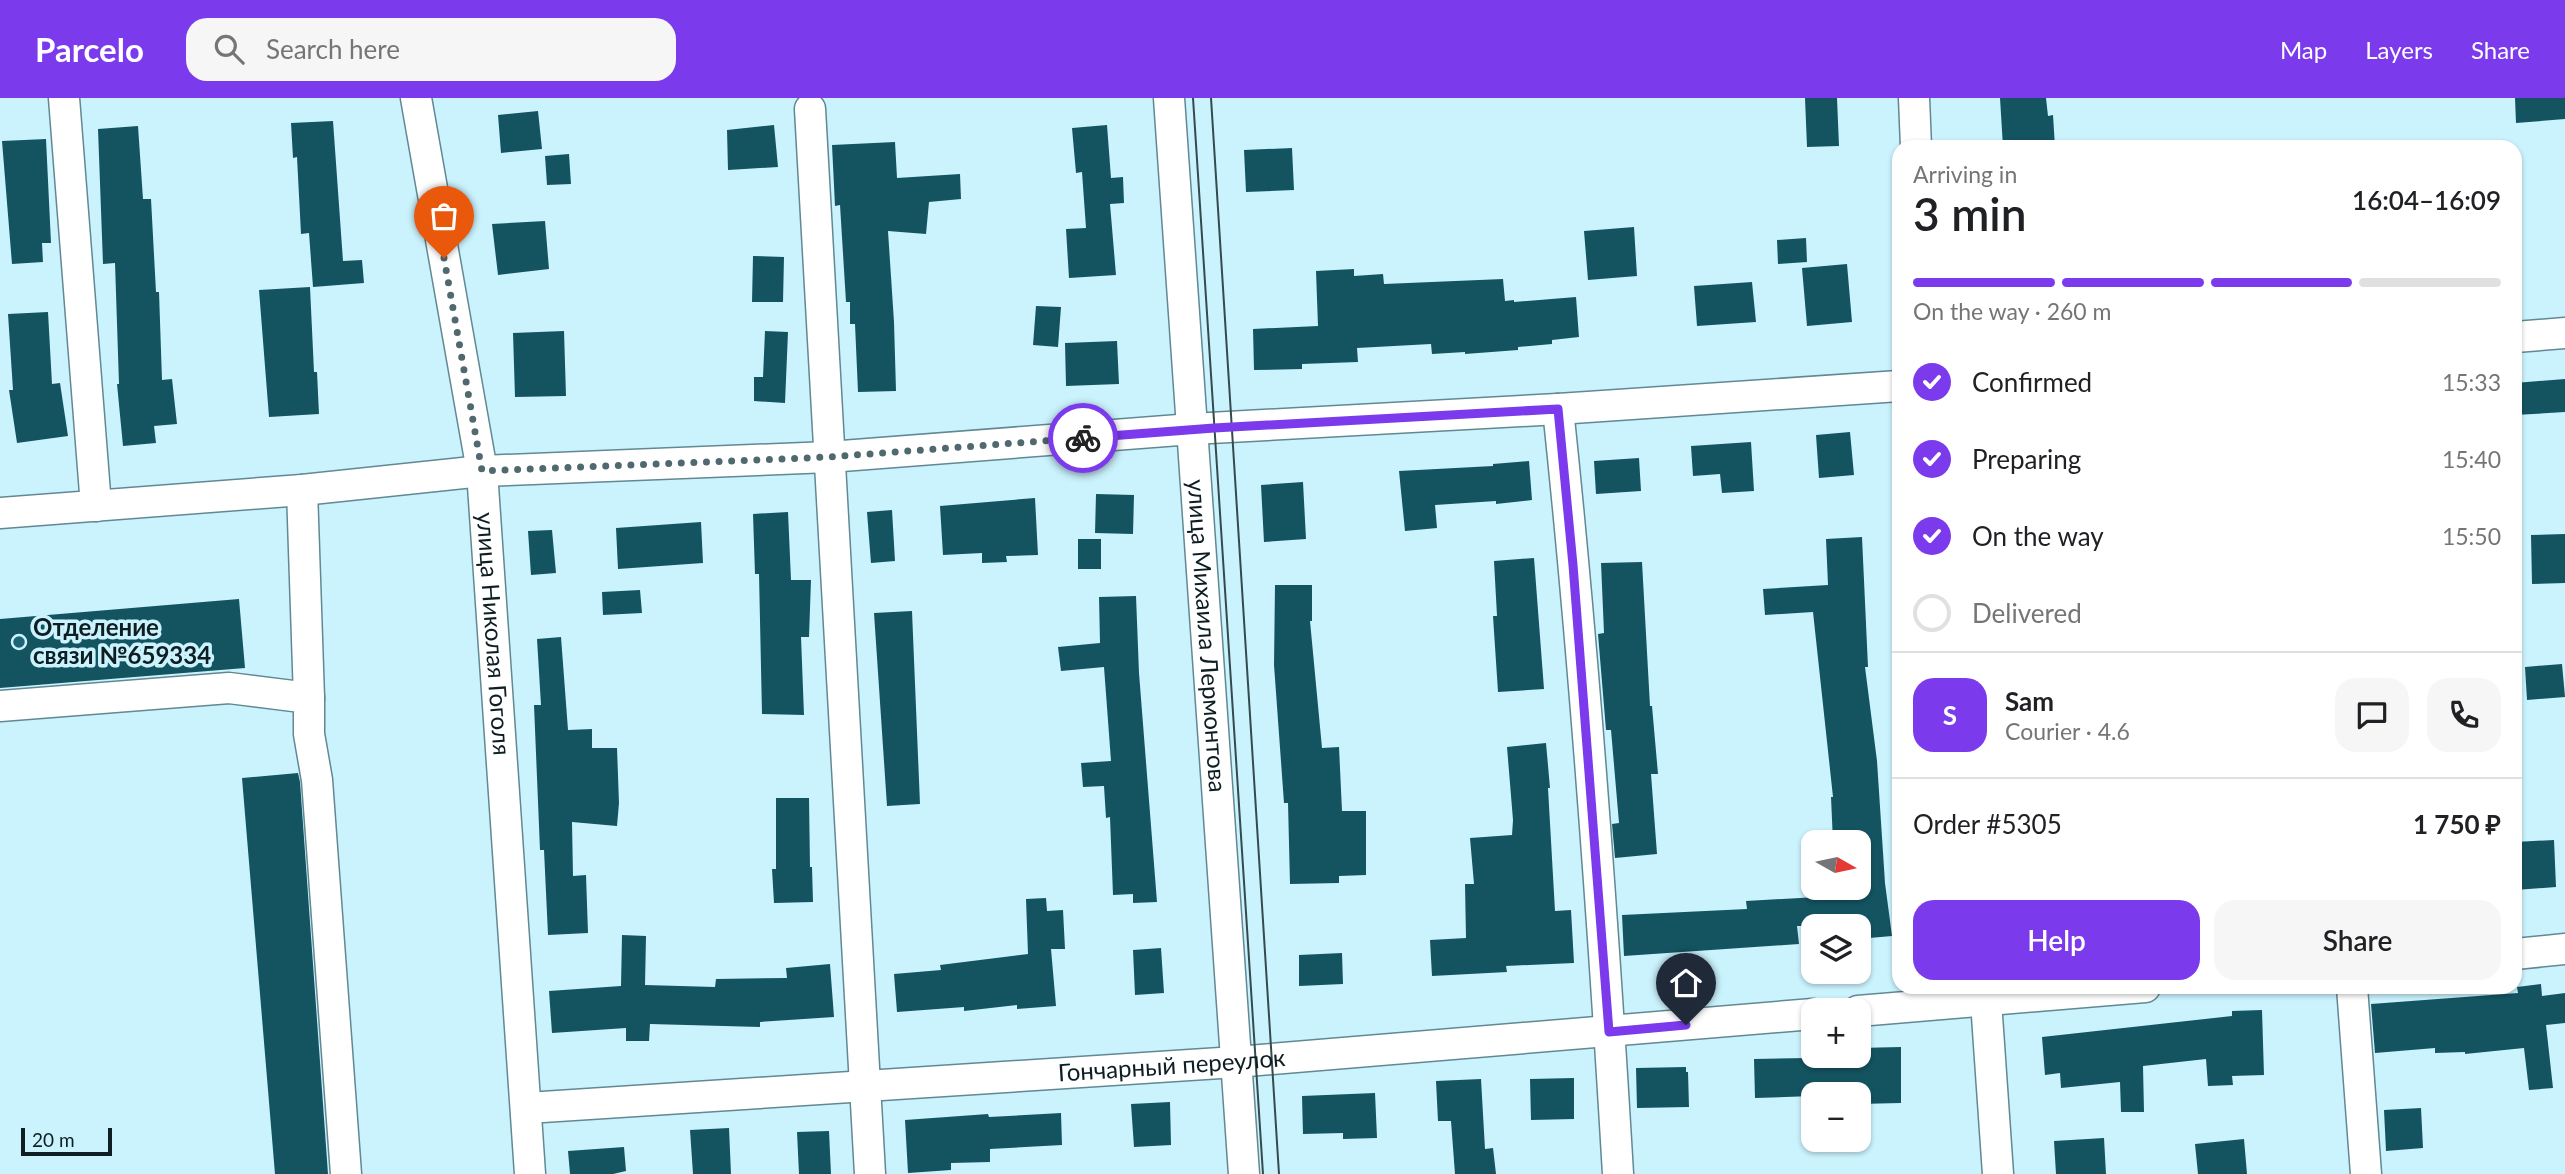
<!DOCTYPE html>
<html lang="en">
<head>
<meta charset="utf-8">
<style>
  :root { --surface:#fff; --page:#f6f6f6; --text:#202124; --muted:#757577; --line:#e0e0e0; --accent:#7c3aed }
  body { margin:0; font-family:Lato,sans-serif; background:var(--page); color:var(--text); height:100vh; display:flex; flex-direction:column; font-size:26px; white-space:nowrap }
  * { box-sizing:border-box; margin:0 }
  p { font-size:23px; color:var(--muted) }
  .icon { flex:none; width:38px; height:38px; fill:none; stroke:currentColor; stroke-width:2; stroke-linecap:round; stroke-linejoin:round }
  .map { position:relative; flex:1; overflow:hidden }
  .sheet { position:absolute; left:1892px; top:42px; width:630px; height:854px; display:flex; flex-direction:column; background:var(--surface); border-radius:21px; box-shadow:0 2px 5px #0004 }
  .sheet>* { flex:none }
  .needle { width:46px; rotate:99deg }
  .fabs { position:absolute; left:1801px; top:732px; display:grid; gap:14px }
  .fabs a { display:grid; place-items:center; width:70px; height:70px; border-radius:14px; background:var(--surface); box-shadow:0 2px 5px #0004; font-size:35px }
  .scale { position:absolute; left:21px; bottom:18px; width:91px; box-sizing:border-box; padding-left:7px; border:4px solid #0e1e22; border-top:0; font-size:19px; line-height:24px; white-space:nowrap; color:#0e1e22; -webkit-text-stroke:5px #caf3fe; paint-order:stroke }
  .pin { position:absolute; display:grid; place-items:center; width:60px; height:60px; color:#fff; margin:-72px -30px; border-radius:50% 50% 50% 0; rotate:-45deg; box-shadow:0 0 7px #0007 }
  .pin .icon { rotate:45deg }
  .courier { position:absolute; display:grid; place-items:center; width:70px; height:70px; margin:-35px; border:5px solid #7c3aed; border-radius:50%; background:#fff; color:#222; box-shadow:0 2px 9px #0007 }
  .overview em { font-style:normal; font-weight:600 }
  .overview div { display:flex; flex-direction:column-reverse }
  .overview { display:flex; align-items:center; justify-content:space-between; height:119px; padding:0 21px }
  h1 { font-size:46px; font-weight:600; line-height:52px }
  .bar { display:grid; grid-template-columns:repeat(4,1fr); gap:10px 7px; align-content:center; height:84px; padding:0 21px }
  .bar i { height:9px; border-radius:5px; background:var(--line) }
  .bar .active { background:var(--accent) }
  .bar p { grid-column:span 4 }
  .line { display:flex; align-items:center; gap:18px; padding:0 21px; border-top:2px solid var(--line) }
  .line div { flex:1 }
  .round { display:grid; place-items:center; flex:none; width:74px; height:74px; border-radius:21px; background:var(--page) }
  ol { padding:0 21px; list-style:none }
  li { display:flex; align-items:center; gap:21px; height:77px }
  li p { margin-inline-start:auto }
  li .icon { padding:7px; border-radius:50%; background:var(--accent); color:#fff; stroke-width:4 }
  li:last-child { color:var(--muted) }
  li i { width:38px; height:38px; border:4px solid var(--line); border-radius:50% }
  .button { display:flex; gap:14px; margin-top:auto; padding:14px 21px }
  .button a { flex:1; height:80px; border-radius:21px; background:var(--accent); color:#fff; font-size:28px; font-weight:600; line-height:80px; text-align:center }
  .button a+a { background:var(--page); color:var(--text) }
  header { display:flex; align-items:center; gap:42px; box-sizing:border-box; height:98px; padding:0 35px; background:var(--accent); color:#fff }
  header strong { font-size:33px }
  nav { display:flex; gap:38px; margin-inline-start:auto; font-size:24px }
  .search { width:490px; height:63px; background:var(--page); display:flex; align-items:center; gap:18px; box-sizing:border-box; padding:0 24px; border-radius:21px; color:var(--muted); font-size:26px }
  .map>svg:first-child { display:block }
  .building { fill:#145461 }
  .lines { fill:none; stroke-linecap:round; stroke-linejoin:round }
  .minor-casing { stroke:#628892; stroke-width:33 }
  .minor { stroke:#fff; stroke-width:30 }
  .tram { stroke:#354a4f; stroke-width:2 }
  .done { stroke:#50696f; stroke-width:7; stroke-dasharray:0 12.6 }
  .route { stroke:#7c3aed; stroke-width:9 }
  .poi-dot { fill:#1d6474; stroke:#caf3fe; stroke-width:2.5 }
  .labels { text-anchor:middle; stroke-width:7; stroke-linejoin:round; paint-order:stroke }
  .poi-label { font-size:24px; font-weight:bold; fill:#0e1e22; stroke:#caf3fe; text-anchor:start }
  .street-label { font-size:24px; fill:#0e1e22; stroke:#caf3fe }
</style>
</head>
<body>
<header>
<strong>Parcelo</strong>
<div class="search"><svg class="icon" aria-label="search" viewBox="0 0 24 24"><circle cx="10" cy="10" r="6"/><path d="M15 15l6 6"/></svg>Search here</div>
<nav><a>Map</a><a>Layers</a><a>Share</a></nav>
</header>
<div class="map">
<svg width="2565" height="1076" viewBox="0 0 2565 1076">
  <rect width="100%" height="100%" fill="#caf3fe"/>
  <path class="building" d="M1805,0H1837L1839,48L1807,49Z
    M2000,0H2046L2048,18L2053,17L2055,49H2003Z
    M2515,0H2565V21L2516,25Z
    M538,13L542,51L501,55L498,17Z
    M333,23L343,163L362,162L364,185L313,189L309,135L301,136L297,59L293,60L291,25Z
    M774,27L778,69L728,72L727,32Z
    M1107,27L1111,80L1123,79L1124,105L1110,106L1116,177L1069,180L1066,131L1086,130L1082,74L1076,75L1072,30Z
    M138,28L143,101H151L156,194H159L162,282L172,281L177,326L154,328L156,345L123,348L117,286H119L115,165L103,166L98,31Z
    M46,41L51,145H42L43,164L12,166L2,43Z
    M895,44L897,80L960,76L961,101L929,104L926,136L888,133L894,224L896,293L858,294L855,226H850V204H846L840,107L835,108L832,47Z
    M1292,50L1294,92L1246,94L1244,52Z
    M569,56L571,86L547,87L545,58Z
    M545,123L549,171L498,177L492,126Z
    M1634,129L1637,178L1588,182L1584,133Z
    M1806,140L1807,164L1778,166L1777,142Z
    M753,158L784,159L783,204H752Z
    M1847,166L1852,224L1807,228L1802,170Z
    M1354,171V178L1383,176L1384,186L1503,181L1505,203L1514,202V204L1576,199L1579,239L1552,242V246L1518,249V252L1465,256V254L1432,256L1431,246L1357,250L1358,264L1302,266V271L1254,272L1253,231L1318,228L1316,173Z
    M1752,184L1756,224L1697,228L1694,188Z
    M310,189L314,274H317L319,316L269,319L259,192Z
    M1036,208L1061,209L1058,249L1033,247Z
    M48,214L52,286L60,285L68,338L17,345L9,292H13L8,216Z
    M564,233L566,298L515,299L513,235Z
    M765,233L788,234L785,305L754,303V279H763Z
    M1117,243L1119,286L1066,288L1065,245Z
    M2565,281V314L2515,317V285Z
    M1850,334L1854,377L1819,380L1816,337Z
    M1751,344L1754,393L1722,395L1720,376L1693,378L1691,348Z
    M1639,360L1641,393L1596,396L1594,363Z
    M1529,363L1532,402L1496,406V403L1435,407L1437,430L1405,433L1399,373L1493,368V366Z
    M1303,384L1306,441L1264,444L1261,387Z
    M1096,396L1134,397L1133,436L1095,435Z
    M1035,400L1038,457L1006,458L1007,464L982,465V455L943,457L940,408Z
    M892,412L895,463L871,465L867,414Z
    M788,414L791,482H811L809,539H801L804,617L762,616L759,476H755L753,416Z
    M701,424L703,465L618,471L616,430Z
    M552,432L556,475L531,477L528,433Z
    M2565,436V485L2532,486L2531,437Z
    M1862,439L1868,569H1865L1877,663L1885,785L1892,838L1858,841V828H1797L1799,846L1624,858L1622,817L1747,811L1746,803L1835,798L1834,791L1858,789V744H1833L1831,699H1833L1813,514L1765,517L1763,491L1828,487L1826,441Z
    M1078,441H1101V471H1078Z
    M1534,460L1544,591L1498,594L1493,518H1497L1494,463Z
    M1642,464L1650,608H1652L1658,676H1651L1657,756L1615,760L1612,726L1619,725L1611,632H1606L1598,536L1604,535L1601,465Z
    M1275,487H1312V523H1310L1322,650L1339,649L1342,713H1366V777L1339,778V785L1290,786L1288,705H1284L1274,567Z
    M640,492L642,515L603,517L602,494Z
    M1136,498L1139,575L1157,804L1133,805V796L1113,797L1110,719L1106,720L1104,688L1083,689L1081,665L1111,663L1104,569L1061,573L1058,549L1100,545L1099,499Z
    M239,501L245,570L0,590V521Z
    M912,513L920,706L887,708L874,515Z
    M561,539L568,632L592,631V650H617L619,705L617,728L572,724L573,778L586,777L588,835L548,837L544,752H540L534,607H541L537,541Z
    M2562,566L2565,599L2527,602L2525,569Z
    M1546,645L1550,690H1548L1555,813L1571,812L1574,865L1506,868L1507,874L1432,878L1430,842L1466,840L1465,786H1474L1470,740L1512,737L1513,722L1507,649Z
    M298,675L300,684L328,1076H275L242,680Z
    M776,700H809L810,769H812L813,804L774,805L772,771H776Z
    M2554,742L2556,789L2515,792V744Z
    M1046,800L1047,813L1063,812L1065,851H1051L1056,908L1017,911V907L964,913V909L897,914L894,876L941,872L940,867L1028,856L1026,801Z
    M622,837L646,838L645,887L715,889L716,881L787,880L786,870L830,866L834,919L760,924V929L650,926L649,943H626V930L552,935L549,893L621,888Z
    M1161,850L1164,895L1135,897L1133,852Z
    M1342,855L1343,886L1299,888V857Z
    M2541,886L2542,898L2565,895V925L2546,927L2553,990L2529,992L2524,950L2465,956V954L2435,955V950L2375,955L2371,906L2518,895L2517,889Z
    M2262,912L2264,977L2232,978L2233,987L2208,988L2206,961L2143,968L2144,1014H2121L2120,984L2061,990L2060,975L2045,977L2042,939L2232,918V913Z
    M1901,949V1005L1858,1006V996H1813V998L1755,1000L1754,961L1807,960V957H1858V950Z
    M1686,969V974H1688L1689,1009L1637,1010L1636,970Z
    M1574,980V1021L1531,1022L1530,981Z
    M1481,981L1485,1051L1493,1050L1496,1076H1455L1451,1023H1438L1436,983Z
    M1375,995L1377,1040L1343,1041V1035L1303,1036L1302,998Z
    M1170,1004L1171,1047L1134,1049L1131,1006Z
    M2421,1010L2423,1050L2386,1053L2384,1012Z
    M1061,1015L1062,1047L990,1051V1064L951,1065V1072L908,1075L905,1022L988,1016L989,1019Z
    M729,1030L731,1076H693L690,1032Z
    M829,1033L831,1076H799L797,1034Z
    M2104,1040L2106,1076H2056L2054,1043Z
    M2244,1041L2247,1076H2198L2195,1046Z
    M624,1049L626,1073L613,1076H570L568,1053Z"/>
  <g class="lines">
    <defs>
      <g id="minor">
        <path d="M64,0L96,408"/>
        <path id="s1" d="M416,0L482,373L530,1076"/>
        <path id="s2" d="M1169,0L1244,1076"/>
        <path d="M1914,0L1916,49"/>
        <path d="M810,11L870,1076"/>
        <path d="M2515,239L2565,235"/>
        <path d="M1558,311C1585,565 1603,821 1618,1076"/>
        <path d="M302,392L309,600"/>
        <path d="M0,415L302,392L482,373L829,359L1192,331L1558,311L1899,288"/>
        <path d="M0,608L229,590L309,600V636L317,682L346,1076"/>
        <path d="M2515,856L2565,851"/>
        <path d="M1985,889L1998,1076"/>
        <path d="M2352,889L2366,1076"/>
        <path d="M1858,913L2145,889"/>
        <path id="s3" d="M527,1010L1236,964L1813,916"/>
      </g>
    </defs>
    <use href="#minor" class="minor-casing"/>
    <use href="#minor" class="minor"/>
    <path class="tram" d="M1193,0L1263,1076
      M1211,0L1279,1076"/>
  </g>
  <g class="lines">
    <path class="done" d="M444,160L482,373L829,359L1083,340"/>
    <path class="route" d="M1083,340L1214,330L1558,311L1573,467L1609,934L1686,927"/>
  </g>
  <circle class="poi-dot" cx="19" cy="544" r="7"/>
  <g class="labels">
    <g class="poi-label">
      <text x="33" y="538">Отделение<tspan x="33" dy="28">связи №659334</tspan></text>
    </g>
    <g class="street-label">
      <text dy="8" stroke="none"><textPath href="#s1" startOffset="542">улица Николая Гоголя</textPath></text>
      <text dy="8" stroke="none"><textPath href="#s2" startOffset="539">улица Михаила Лермонтова</textPath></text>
      <text dy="8" stroke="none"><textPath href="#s3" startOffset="646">Гончарный переулок</textPath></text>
    </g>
  </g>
</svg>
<div class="fabs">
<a><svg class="needle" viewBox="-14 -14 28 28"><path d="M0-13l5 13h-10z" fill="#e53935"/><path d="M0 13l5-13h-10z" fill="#757577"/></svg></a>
<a><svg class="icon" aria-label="layers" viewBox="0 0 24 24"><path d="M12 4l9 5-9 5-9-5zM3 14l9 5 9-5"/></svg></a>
<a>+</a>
<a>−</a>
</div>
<div class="scale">20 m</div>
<div class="pin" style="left:444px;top:160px;background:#ea580c"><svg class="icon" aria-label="bag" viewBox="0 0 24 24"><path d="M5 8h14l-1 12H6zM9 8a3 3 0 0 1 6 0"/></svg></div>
<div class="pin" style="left:1686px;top:927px;background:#1f2937"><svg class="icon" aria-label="home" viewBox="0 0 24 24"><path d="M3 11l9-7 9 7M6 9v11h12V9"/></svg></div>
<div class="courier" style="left:1083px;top:340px"><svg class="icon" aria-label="bike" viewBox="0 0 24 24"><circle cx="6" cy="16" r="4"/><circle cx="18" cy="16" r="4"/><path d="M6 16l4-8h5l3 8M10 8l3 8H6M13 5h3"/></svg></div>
<section class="sheet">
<div class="overview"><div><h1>3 min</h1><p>Arriving in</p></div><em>16:04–16:09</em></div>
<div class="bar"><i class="active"></i><i class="active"></i><i class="active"></i><i></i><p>On the way · 260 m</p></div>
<ol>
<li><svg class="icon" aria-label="check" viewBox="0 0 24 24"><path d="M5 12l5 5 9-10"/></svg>Confirmed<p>15:33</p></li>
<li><svg class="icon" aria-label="check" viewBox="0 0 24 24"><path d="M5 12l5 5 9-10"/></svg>Preparing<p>15:40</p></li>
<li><svg class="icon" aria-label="check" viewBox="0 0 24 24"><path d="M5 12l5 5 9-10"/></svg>On the way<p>15:50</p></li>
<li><i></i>Delivered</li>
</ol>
<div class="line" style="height:126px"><b class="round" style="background:var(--accent);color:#fff">S</b><div><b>Sam</b><p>Courier · 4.6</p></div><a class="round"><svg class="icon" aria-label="chat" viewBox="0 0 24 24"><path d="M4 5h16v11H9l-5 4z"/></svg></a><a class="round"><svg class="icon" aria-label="phone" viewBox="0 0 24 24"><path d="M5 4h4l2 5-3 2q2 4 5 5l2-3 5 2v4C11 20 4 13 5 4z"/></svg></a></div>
<div class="line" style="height:91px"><div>Order #5305</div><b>1 750 ₽</b></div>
<div class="button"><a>Help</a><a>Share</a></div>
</section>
</div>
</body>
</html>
